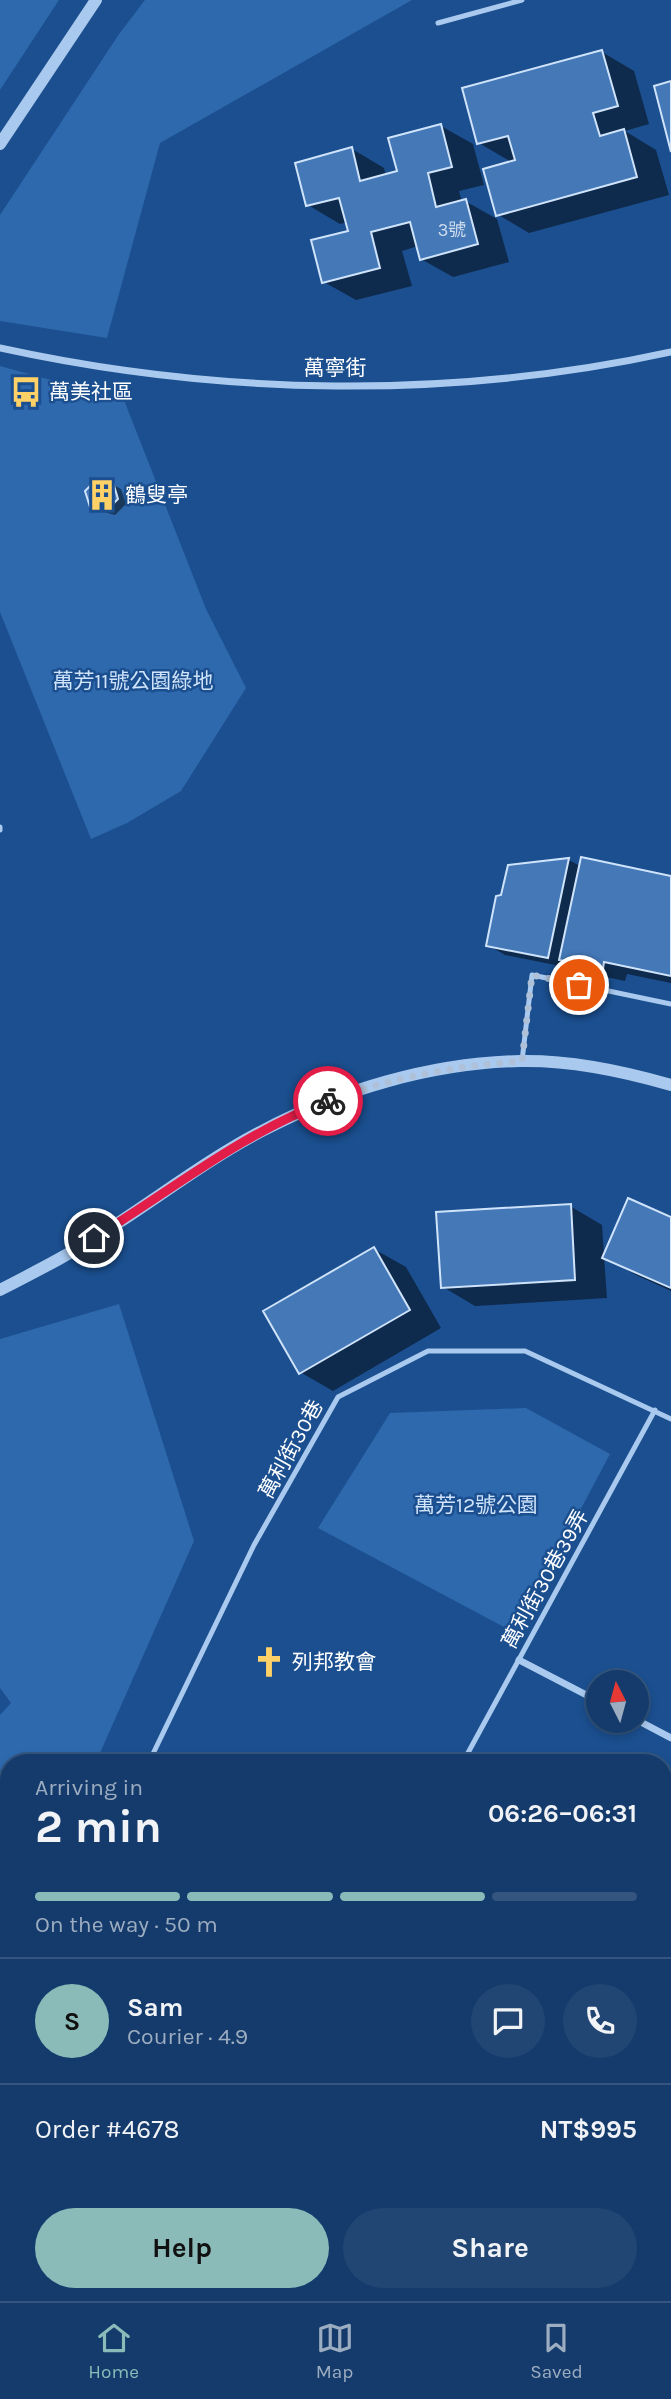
<!DOCTYPE html>
<html lang="en">
<head>
<meta charset="utf-8">
<style>
  :root { --surface:#143b6b; --page:#214673; --text:#f1f3f6; --muted:#9dadc1; --line:#33557e; --accent:#8bbbb9 }
  body { margin:0; font-family:Karla,"Noto Sans TC",sans-serif; background:var(--page); color:var(--text); height:100vh; display:flex; flex-direction:column; font-size:26px; white-space:nowrap }
  * { box-sizing:border-box; margin:0 }
  p { font-size:23px; color:var(--muted) }
  .icon { flex:none; width:38px; height:38px; fill:none; stroke:currentColor; stroke-width:2; stroke-linecap:round; stroke-linejoin:round }
  .map { position:relative; flex:1; overflow:hidden }
  .panel { position:absolute; left:0px; top:1754px; width:672px; height:548px; display:flex; flex-direction:column; background:var(--surface); border-radius:28px 28px 0 0; box-shadow:0 4px 10px #0003,0 0 0 2px var(--line) }
  .panel>* { flex:none }
  .needle { width:46px; rotate:354deg }
  .fabs { position:absolute; left:586px; top:1670px; display:grid; gap:14px }
  .fabs a { display:grid; place-items:center; width:63px; height:63px; border-radius:50%; background:var(--surface); box-shadow:0 4px 10px #0003,0 0 0 2px var(--line); font-size:35px }
  .pin { position:absolute; display:grid; place-items:center; width:60px; height:60px; color:#fff; margin:-30px; border:4px solid #fff; border-radius:50%; box-shadow:0 2px 7px #0007 }
  .courier { position:absolute; display:grid; place-items:center; width:70px; height:70px; margin:-35px; border:5px solid #e11d48; border-radius:50%; background:#fff; color:#222; box-shadow:0 2px 9px #0007 }
  .summary em { font-style:normal; font-weight:700 }
  .summary div { display:flex; flex-direction:column-reverse }
  .summary { display:flex; align-items:center; justify-content:space-between; height:119px; padding:0 35px }
  h1 { font-size:46px; font-weight:700; line-height:52px }
  .bar { display:grid; grid-template-columns:repeat(4,1fr); gap:10px 7px; align-content:center; height:84px; padding:0 35px }
  .bar i { height:9px; border-radius:5px; background:var(--line) }
  .bar .current { background:var(--accent) }
  .bar p { grid-column:span 4 }
  .line { display:flex; align-items:center; gap:18px; padding:0 35px; border-top:2px solid var(--line) }
  .line div { flex:1 }
  .round { display:grid; place-items:center; flex:none; width:74px; height:74px; border-radius:37px; background:var(--page) }
  .button { display:flex; gap:14px; margin-top:auto; padding:14px 35px }
  .button a { flex:1; height:80px; border-radius:42px; background:var(--accent); color:#111; font-size:28px; font-weight:700; line-height:80px; text-align:center }
  .button a+a { background:var(--page); color:var(--text) }
  .dock { display:flex; justify-content:space-around; align-items:center; height:98px; border-top:2px solid var(--line); background:var(--surface); font-size:19px; color:var(--muted) }
  .dock a { display:grid; justify-items:center; gap:4px }
  .dock .current { color:var(--accent) }
  .map>svg:first-child { display:block }
  .green { fill:#2e69ad }
  .shadow { fill:#0007 }
  .building { fill:#4478b7; stroke:#cfe3fa; stroke-width:2 }
  .lines { fill:none; stroke-linecap:round; stroke-linejoin:round }
  .service { stroke:#a9c9ee; stroke-width:5 }
  .minor { stroke:#a9c9ee; stroke-width:7 }
  .tertiary { stroke:#a9c9ee; stroke-width:12 }
  .done { stroke:#afc1d8; stroke-width:7; stroke-dasharray:0 12.6 }
  .route { stroke:#e11d48; stroke-width:9 }
  .labels { text-anchor:middle; stroke-width:5; stroke-linejoin:round; paint-order:stroke }
  .number-label { font-size:18px; fill:#d0dded }
  .street-label { font-size:21px; fill:#fff; stroke:#1b4f8f }
  .poi-label { font-size:21px; fill:#fff; stroke:#1b4f8f; text-anchor:start }
  .park-label { font-size:21px; fill:#cfe3fa; stroke:#1b4f8f }
</style>
</head>
<body>
<div class="map">
<svg width="671" height="2301" viewBox="0 0 671 2301">
  <rect width="100%" height="100%" fill="#1b4f8f"/>
  <path class="green" d="M0,0H59L0,90Z
    M145,0H412L160,143L107,338L0,321V215L119,34Z
    M0,366L124,400L206,609L246,688L181,791L127,823L91,839L0,612Z
    M119,1304L194,1541L96,1762H9V2292L613,2293L611,2301H0V1715L11,1703L0,1688V1339Z
    M526,1408L610,1454L515,1633L318,1528L390,1413Z"/>
  <path class="shadow" d="M602,52L634,71L649,124L625,131L656,150L669,195L529,233L497,214L513,163L479,143Z
    M441,126L473,144L484,185L459,191L462,202L465,201L497,219L509,262L453,277L421,259L418,246L402,251L412,286L356,300L324,282L350,232L348,222L340,224L308,205L352,149L384,168L386,176L399,172Z
    M112,484L121,489L126,504L115,515L100,511L92,506Z
    M569,860L580,866L671,877V983L627,974L625,981L583,972L566,962L565,967L505,955L488,945L510,866Z
    M570,1206L602,1225L604,1256L671,1219V1291L636,1275L604,1257L607,1298L475,1306L443,1287Z
    M374,1249L406,1267L441,1328L333,1391L300,1372Z"/>
  <path class="building" d="M602,50L618,106L593,113L600,136L624,129L637,177L496,216L483,169L515,160L508,136L477,144L462,88Z
    M671,81V152L654,86Z
    M441,124L452,167L428,173L436,207L466,199L478,244L420,260L410,222L371,232L380,268L322,283L311,240L348,231L339,198L306,206L295,163L352,147L360,181L397,171L388,138Z
    M97,479L113,482L118,499L106,511L90,507L85,491Z
    M581,857L671,876V976L604,962L603,969L559,960Z
    M569,858L548,958L486,946L496,896L501,895L508,865Z
    M628,1198L671,1217V1288L602,1258Z
    M571,1204L575,1280L441,1288L436,1212Z
    M374,1247L410,1310L299,1374L263,1311Z"/>
  <g class="lines">
    <path class="service" d="M438,23L522,0
      M0,827V830
      M522,1061L532,975L671,1004
      M149,1762L254,1545L338,1397L428,1351H525L671,1419
      M463,1762L655,1410
      M663,1987L671,1991"/>
    <path class="minor" d="M0,348C219,396 452,400 671,352
      M519,1660L598,1701
      M637,1720L671,1738"/>
    <path class="tertiary" d="M0,144L96,0
      M0,1290C39,1270 78,1250 115,1225C163,1194 210,1158 262,1131C340,1090 431,1063 520,1061C571,1060 623,1071 671,1085"/>
  </g>
  <g class="lines">
    <path class="done" d="M328,1101C391,1078 455,1066 522,1061L532,975L579,985"/>
    <path class="route" d="M94,1238C171,1191 242,1133 328,1101"/>
  </g>
  <defs>
    <symbol id="bus-bare" viewBox="-9 -9 18 18"><path d="M-5-6H5V4H4V6H2V4H-2V6H-4V4H-5ZM-3.5-4V0h7V-4ZM-3.5 1.2v1.5H-2V1.2ZM2 1.2v1.5H3.5V1.2Z" fill="#ffd166" stroke="#1b4f8f" stroke-width="2.5" paint-order="stroke"/></symbol>
    <symbol id="building-bare" viewBox="-9 -9 18 18"><path d="M-4-6H4V6H1V3H-1V6H-4ZM-2.5-4.3h1.7v1.8h-1.7ZM.8-4.3h1.7v1.8H.8ZM-2.5-1h1.7V.8h-1.7ZM.8-1h1.7V.8H.8Z" fill="#ffd166" stroke="#1b4f8f" stroke-width="2.5" paint-order="stroke"/></symbol>
    <symbol id="church-bare" viewBox="-9 -9 18 18"><path d="M-1.2-6h2.4v3.5h3.3v2.4h-3.3V6h-2.4V-.1h-3.3v-2.4h3.3Z" fill="#ffd166" stroke="#1b4f8f" stroke-width="2.5" paint-order="stroke"/></symbol>
  </defs>
  <g fill-rule="evenodd">
    <use href="#bus-bare" x="4" y="370" width="44" height="44"/>
    <use href="#building-bare" x="80" y="473" width="44" height="44"/>
    <use href="#church-bare" x="247" y="1640" width="44" height="44"/>
  </g>
  <g class="labels">
    <g class="number-label">
      <text x="452" y="236">3號</text>
    </g>
    <g class="street-label">
      <text x="335" y="375">萬寧街</text>
      <text transform="translate(291 1449) rotate(-61)" y="7">萬利街30巷</text>
      <text transform="translate(545 1579) rotate(-61)" y="7">萬利街30巷39弄</text>
    </g>
    <g class="poi-label">
      <text x="49" y="399">萬美社區</text>
      <text x="125" y="502">鶴叟亭</text>
      <text x="292" y="1669">列邦教會</text>
    </g>
    <g class="park-label">
      <text x="133" y="688">萬芳11號公園綠地</text>
      <text x="476" y="1512">萬芳12號公園</text>
    </g>
  </g>
</svg>
<div class="fabs">
<a><svg class="needle" viewBox="-14 -14 28 28"><path d="M0-13l5 13h-10z" fill="#e53935"/><path d="M0 13l5-13h-10z" fill="#9dadc1"/></svg></a>
</div>
<div class="pin" style="left:579px;top:985px;background:#ea580c"><svg class="icon" aria-label="bag" viewBox="0 0 24 24"><path d="M5 8h14l-1 12H6zM9 8a3 3 0 0 1 6 0"/></svg></div>
<div class="pin" style="left:94px;top:1238px;background:#1f2937"><svg class="icon" aria-label="home" viewBox="0 0 24 24"><path d="M3 11l9-7 9 7M6 9v11h12V9"/></svg></div>
<div class="courier" style="left:328px;top:1101px"><svg class="icon" aria-label="bike" viewBox="0 0 24 24"><circle cx="6" cy="16" r="4"/><circle cx="18" cy="16" r="4"/><path d="M6 16l4-8h5l3 8M10 8l3 8H6M13 5h3"/></svg></div>
<section class="panel">
<div class="summary"><div><h1>2 min</h1><p>Arriving in</p></div><em>06:26–06:31</em></div>
<div class="bar"><i class="current"></i><i class="current"></i><i class="current"></i><i></i><p>On the way · 50 m</p></div>
<div class="line" style="height:126px"><b class="round" style="background:var(--accent);color:#111">S</b><div><b>Sam</b><p>Courier · 4.9</p></div><a class="round"><svg class="icon" aria-label="chat" viewBox="0 0 24 24"><path d="M4 5h16v11H9l-5 4z"/></svg></a><a class="round"><svg class="icon" aria-label="phone" viewBox="0 0 24 24"><path d="M5 4h4l2 5-3 2q2 4 5 5l2-3 5 2v4C11 20 4 13 5 4z"/></svg></a></div>
<div class="line" style="height:91px"><div>Order #4678</div><b>NT$995</b></div>
<div class="button"><a>Help</a><a>Share</a></div>
</section>
</div>
<nav class="dock">
<a class="current"><svg class="icon" aria-label="home" viewBox="0 0 24 24"><path d="M3 11l9-7 9 7M6 9v11h12V9"/></svg>Home</a>
<a><svg class="icon" aria-label="map" viewBox="0 0 24 24"><path d="M3 6l6-2 6 2 6-2v14l-6 2-6-2-6 2zM9 4v14M15 6v14"/></svg>Map</a>
<a><svg class="icon" aria-label="saved" viewBox="0 0 24 24"><path d="M7 4h10v16l-5-4-5 4z"/></svg>Saved</a>
</nav>
</body>
</html>
